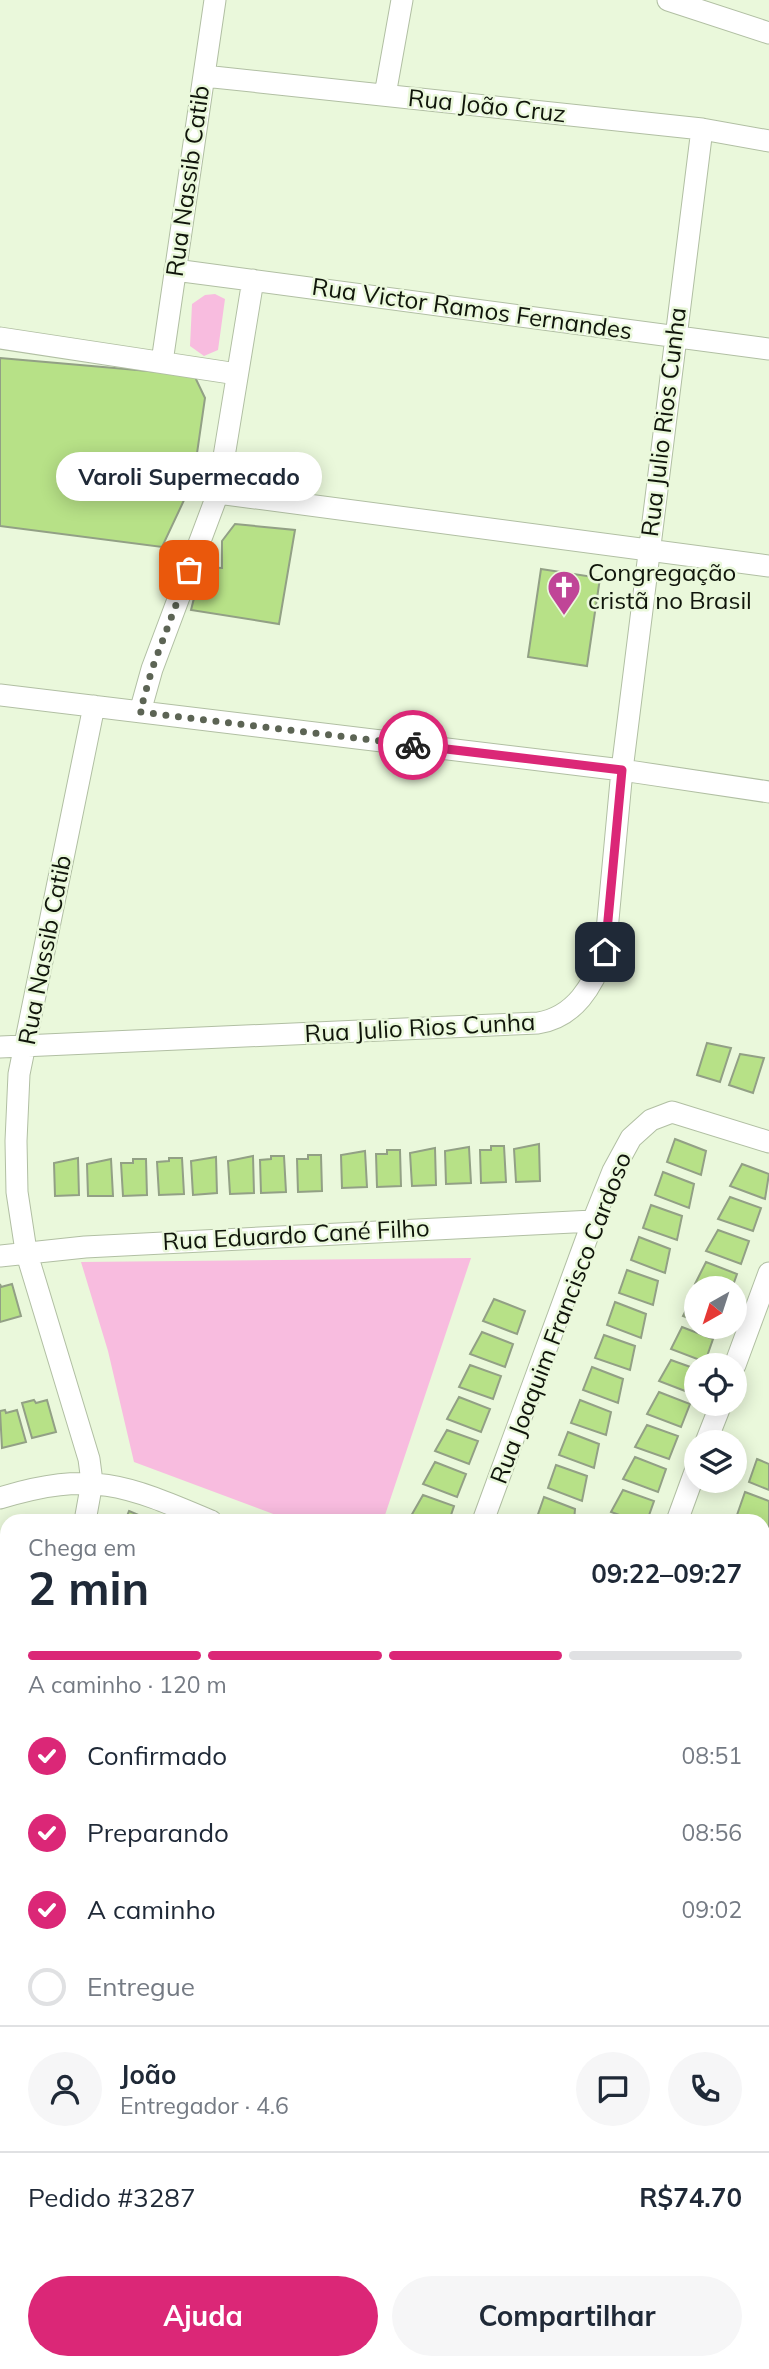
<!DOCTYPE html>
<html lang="pt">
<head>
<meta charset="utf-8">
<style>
  :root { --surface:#fff; --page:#f6f6f7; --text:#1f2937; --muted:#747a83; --line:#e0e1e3; --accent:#db2777 }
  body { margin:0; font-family:Mulish,sans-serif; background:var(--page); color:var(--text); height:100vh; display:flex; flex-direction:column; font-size:26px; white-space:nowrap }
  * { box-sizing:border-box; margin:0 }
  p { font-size:23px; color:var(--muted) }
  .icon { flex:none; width:38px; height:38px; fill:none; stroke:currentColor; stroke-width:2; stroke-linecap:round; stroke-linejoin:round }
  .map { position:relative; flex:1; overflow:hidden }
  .drawer { position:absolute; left:0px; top:1514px; width:770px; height:856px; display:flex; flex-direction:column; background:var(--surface); border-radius:21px 21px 0 0; box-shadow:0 4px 18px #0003 }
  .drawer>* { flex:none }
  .needle { width:46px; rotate:219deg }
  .controls { position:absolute; left:684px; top:1276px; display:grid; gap:14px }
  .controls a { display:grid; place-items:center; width:63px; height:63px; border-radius:50%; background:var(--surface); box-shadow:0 4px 18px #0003; font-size:35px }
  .pin { position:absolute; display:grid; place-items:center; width:60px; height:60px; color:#fff; margin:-30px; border-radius:14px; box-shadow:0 4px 10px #0006 }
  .courier { position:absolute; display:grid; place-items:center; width:70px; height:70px; margin:-35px; border:5px solid #db2777; border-radius:50%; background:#fff; color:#222; box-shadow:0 2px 9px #0007 }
  .bubble { position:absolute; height:49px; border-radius:24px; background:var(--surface); box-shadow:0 4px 18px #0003; font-size:23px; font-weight:700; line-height:49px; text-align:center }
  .headline em { font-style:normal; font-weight:700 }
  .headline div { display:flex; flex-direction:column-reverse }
  .headline { display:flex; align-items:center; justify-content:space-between; height:119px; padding:0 28px }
  h1 { font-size:46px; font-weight:700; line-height:52px }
  .bar { display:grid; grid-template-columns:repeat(4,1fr); gap:10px 7px; align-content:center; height:84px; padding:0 28px }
  .bar i { height:9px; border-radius:5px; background:var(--line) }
  .bar .selected { background:var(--accent) }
  .bar p { grid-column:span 4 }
  .line { display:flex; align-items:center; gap:18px; padding:0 28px; border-top:2px solid var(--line) }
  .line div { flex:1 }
  .round { display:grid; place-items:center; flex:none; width:74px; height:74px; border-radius:37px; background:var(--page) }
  ol { padding:0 28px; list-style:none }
  li { display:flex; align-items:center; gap:21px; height:77px }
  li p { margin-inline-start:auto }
  li .icon { padding:7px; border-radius:50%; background:var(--accent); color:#fff; stroke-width:4 }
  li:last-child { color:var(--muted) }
  li i { width:38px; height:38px; border:4px solid var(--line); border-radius:50% }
  .cta { display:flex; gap:14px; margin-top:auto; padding:14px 28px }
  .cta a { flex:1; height:80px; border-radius:42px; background:var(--accent); color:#fff; font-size:28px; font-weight:700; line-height:80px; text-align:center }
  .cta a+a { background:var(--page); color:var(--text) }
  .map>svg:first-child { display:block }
  .green { fill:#f8bcdf }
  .forest { fill:#f89ed5 }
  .building { fill:#b7e187; stroke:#92a085; stroke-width:2 }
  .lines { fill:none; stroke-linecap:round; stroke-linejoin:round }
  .street-casing { stroke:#b1bfa3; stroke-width:23 }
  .street { stroke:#fff; stroke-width:21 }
  .done { stroke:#5c6454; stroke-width:7; stroke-dasharray:0 12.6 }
  .route { stroke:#db2777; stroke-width:9 }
  .labels { text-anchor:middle; stroke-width:5; stroke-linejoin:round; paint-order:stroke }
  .street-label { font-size:24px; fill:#10150b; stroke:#eaf8db }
  .poi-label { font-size:24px; fill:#10150b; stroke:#eaf8db; text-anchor:start }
</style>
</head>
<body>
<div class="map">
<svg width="769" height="2369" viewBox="0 0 769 2369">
  <rect width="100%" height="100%" fill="#eaf8db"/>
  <path class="green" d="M215,294L225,299L218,350L204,356L190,346L192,304L205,295Z
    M471,1258L383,1521H292L134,1462L108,1351L81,1262Z"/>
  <path class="forest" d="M763,2218L769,2220V2344L763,2343Z"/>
  <path class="building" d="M0,358L194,375L205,398L193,481L162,547L0,526Z
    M235,524L295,530L279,624L191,610L202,567L222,568V541Z
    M541,569L600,578L587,666L528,657Z
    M707,1043L731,1048L720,1082L697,1075Z
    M740,1054L764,1058L753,1093L729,1085Z
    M675,1139L706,1151L701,1175L667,1162Z
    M539,1144L540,1181L516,1182L514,1149Z
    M491,1146H504L506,1182L481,1183L480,1150H491Z
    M469,1147L471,1183L446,1184L445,1151Z
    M435,1148L436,1185L412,1186L410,1153Z
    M387,1150H400L401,1186L377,1187L376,1154H387Z
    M365,1151L367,1187L342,1188L341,1155Z
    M308,1155H321L322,1191L298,1192L297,1159H308Z
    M253,1156L254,1193L230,1194L228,1161Z
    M271,1156H284L286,1192L261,1193L260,1160L271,1159Z
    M216,1157L217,1193L193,1195L191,1161Z
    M78,1158L79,1195L55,1196L54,1163Z
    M169,1158H182L184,1194L159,1195L157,1162L169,1161Z
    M111,1159L113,1196H88L87,1164Z
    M133,1159H146L147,1195L123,1196L121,1163H133Z
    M742,1164L769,1174L765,1199L730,1186Z
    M663,1172L694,1184L689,1208L655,1195Z
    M730,1197L761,1208L753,1231L718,1219Z
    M651,1205L682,1216L677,1240L643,1228Z
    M718,1230L749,1241L741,1264L706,1251Z
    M639,1237L670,1249L665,1273L631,1260Z
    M706,1262L737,1274L732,1288H706L695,1284Z
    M627,1270L658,1281L653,1305L619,1293Z
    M0,1284L1,1287L12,1284L21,1316L0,1322Z
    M694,1295H696V1321L683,1316Z
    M494,1299L525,1311L517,1334L483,1321Z
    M615,1302L646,1314L641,1338L607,1325Z
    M682,1327L713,1339L705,1362L671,1349Z
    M482,1332L513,1344L505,1367L470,1354Z
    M604,1335L635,1346L630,1370L595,1358Z
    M671,1360L696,1369L693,1394L659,1381Z
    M470,1365L501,1376L493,1399L459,1387Z
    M592,1367L623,1379L618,1403L583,1390Z
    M659,1392L690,1404L681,1427L647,1414Z
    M459,1397L490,1409L481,1432L447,1419Z
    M34,1400L36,1403L47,1400L56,1432L32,1438L22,1403Z
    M580,1400L611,1412L606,1435L571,1423Z
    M5,1410L6,1413L17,1410L26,1442L2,1448L0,1411Z
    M647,1425L678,1436L669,1459L635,1447Z
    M447,1430L478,1441L469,1464L435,1451Z
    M568,1432L599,1444L594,1468L559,1455Z
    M635,1457L666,1469L658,1492L623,1479Z
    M757,1459L769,1464V1490L749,1482Z
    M435,1462L466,1474L457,1497L423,1484Z
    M556,1465L587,1476L582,1501L548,1488Z
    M623,1490L654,1501L647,1521H636L611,1512Z
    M745,1492L769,1501V1527L763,1525V1521L737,1515Z
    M423,1495L454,1506L449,1521H423L411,1516Z
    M544,1497L575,1509L574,1521L536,1520Z
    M129,1511L141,1516L140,1519L145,1521H125Z
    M0,1550L7,1553V1579L0,1576Z
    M0,1587L7,1590V1616L0,1613Z
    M763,1978L769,1980V2007L763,2005Z
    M763,2015L769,2017V2044L763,2041Z"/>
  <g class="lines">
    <defs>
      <path id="street" d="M668,0L769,33
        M204,76L702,129L769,141
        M385,95L402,0
        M175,270L769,349
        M0,338L237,374
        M162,362L215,0
        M218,493L769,566
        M0,695L622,770L769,792
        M140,712L152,669L218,493L253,280
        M0,1047L538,1023C575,1017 593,986 605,952L622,770L702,129
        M0,1256L85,1247L593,1221
        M735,1365L769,1273
        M706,1442L721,1404
        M0,1498C92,1470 126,1485 211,1521
        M85,1521L92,1482L89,1459L26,1251L17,1192L16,1141L19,1074L94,706
        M483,1521L593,1221L613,1171L631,1138L651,1120L672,1112L769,1142
        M677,1521L696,1469
        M763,1717L769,1719
        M0,1774L7,1754
        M763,1829L769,1813
        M763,2067L769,2069
        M0,2099L7,2101"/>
    </defs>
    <use href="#street" class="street-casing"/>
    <use href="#street" class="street"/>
  </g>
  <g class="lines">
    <path class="done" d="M189,570L152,669L140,712L413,745"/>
    <path class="route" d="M413,745L622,770L605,952"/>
  </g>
  <defs>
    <symbol id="church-pin" viewBox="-11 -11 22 30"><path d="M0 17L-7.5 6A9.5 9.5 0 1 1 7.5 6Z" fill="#c04597" stroke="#eaf8db"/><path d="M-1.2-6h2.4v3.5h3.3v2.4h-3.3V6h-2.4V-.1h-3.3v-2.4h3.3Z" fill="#fff"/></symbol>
  </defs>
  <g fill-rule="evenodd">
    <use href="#church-pin" x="545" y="568" width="38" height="52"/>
  </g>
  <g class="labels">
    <g class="street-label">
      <text transform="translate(487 106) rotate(6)" y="8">Rua João Cruz</text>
      <text transform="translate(188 181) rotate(-82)" y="8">Rua Nassib Catib</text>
      <text transform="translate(472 309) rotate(8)" y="8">Rua Victor Ramos Fernandes</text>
      <text transform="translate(664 422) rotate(-83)" y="8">Rua Julio Rios Cunha</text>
      <text transform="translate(45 950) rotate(-79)" y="8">Rua Nassib Catib</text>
      <text transform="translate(420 1028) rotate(-3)" y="8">Rua Julio Rios Cunha</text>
      <text transform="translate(296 1235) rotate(-3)" y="8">Rua Eduardo Cané Filho</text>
      <text transform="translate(561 1318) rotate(-69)" y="8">Rua Joaquim Francisco Cardoso</text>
    </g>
    <g class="poi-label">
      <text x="588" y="581">Congregação<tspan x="588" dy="28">cristã no Brasil</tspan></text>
    </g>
  </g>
</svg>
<div class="controls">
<a><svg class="needle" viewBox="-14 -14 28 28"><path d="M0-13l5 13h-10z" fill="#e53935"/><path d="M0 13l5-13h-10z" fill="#747a83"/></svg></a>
<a><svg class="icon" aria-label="locate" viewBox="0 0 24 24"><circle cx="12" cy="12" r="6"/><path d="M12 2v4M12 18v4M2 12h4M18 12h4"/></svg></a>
<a><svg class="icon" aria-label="layers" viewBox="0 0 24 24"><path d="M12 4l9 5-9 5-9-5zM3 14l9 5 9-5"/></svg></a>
</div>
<div class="pin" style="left:189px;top:570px;background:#ea580c"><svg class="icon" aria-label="bag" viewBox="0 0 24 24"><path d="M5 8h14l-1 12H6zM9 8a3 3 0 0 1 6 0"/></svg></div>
<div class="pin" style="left:605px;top:952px;background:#1f2937"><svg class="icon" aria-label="home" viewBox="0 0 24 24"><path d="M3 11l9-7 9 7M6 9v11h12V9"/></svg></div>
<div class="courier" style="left:413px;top:745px"><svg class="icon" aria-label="bike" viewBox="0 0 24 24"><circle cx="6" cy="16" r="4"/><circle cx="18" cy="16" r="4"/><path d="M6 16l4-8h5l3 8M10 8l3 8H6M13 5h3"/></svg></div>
<div class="bubble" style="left:56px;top:452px;width:266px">Varoli Supermecado</div>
<section class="drawer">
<div class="headline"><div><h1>2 min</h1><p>Chega em</p></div><em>09:22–09:27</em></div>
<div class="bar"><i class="selected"></i><i class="selected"></i><i class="selected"></i><i></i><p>A caminho · 120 m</p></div>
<ol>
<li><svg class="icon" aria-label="check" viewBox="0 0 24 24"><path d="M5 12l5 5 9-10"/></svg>Confirmado<p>08:51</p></li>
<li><svg class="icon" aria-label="check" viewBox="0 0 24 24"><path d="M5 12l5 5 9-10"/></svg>Preparando<p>08:56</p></li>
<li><svg class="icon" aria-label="check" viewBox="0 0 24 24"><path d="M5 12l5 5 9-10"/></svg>A caminho<p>09:02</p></li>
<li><i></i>Entregue</li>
</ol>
<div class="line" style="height:126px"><a class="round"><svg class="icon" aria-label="person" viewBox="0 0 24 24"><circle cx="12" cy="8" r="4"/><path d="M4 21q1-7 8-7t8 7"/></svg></a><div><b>João</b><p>Entregador · 4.6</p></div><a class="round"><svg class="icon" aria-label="chat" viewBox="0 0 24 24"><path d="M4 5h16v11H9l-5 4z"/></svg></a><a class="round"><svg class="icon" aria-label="phone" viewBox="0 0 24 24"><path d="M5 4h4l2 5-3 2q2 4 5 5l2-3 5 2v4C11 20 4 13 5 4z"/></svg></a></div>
<div class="line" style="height:91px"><div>Pedido #3287</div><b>R$74.70</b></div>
<div class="cta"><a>Ajuda</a><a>Compartilhar</a></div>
</section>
</div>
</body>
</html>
